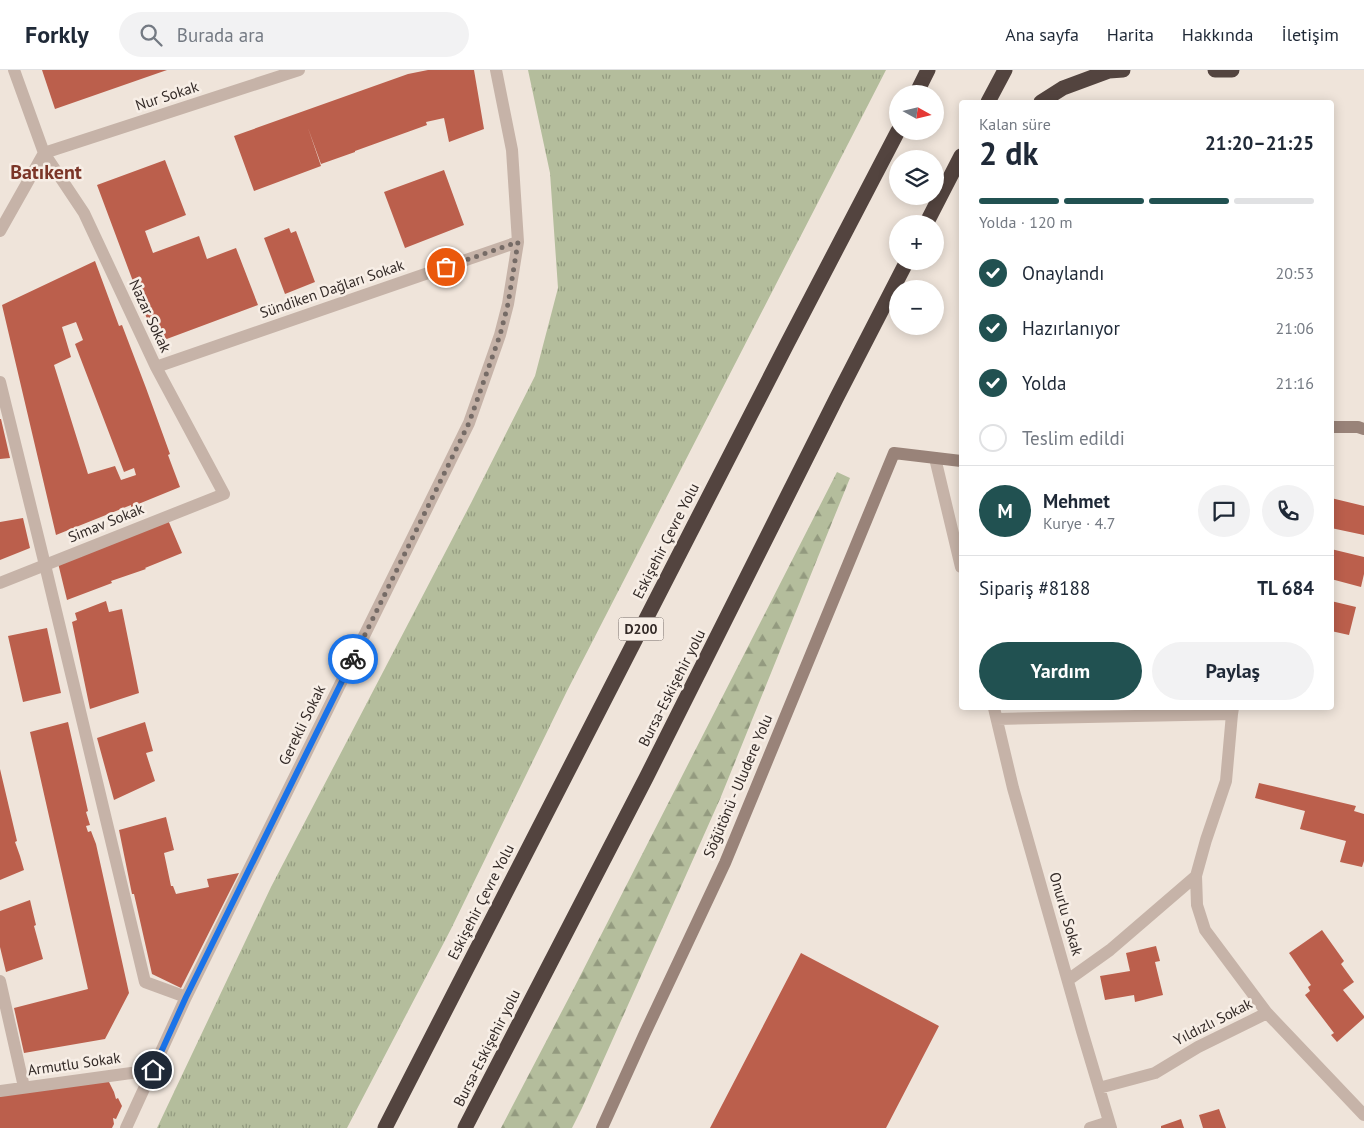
<!DOCTYPE html>
<html lang="tr">
<head>
<meta charset="utf-8">
<style>
  :root { --surface:#fff; --page:#f2f2f3; --text:#1f2937; --muted:#747a83; --line:#e0e1e3; --accent:#215151 }
  body { margin:0; font-family:"PT Sans",sans-serif; background:var(--page); color:var(--text); height:100vh; display:flex; flex-direction:column; font-size:19px; white-space:nowrap }
  * { box-sizing:border-box; margin:0 }
  p { font-size:16px; color:var(--muted) }
  .icon { flex:none; width:28px; height:28px; fill:none; stroke:currentColor; stroke-width:2; stroke-linecap:round; stroke-linejoin:round }
  .map { position:relative; flex:1; overflow:hidden }
  .panel { position:absolute; left:959px; top:30px; width:375px; height:610px; display:flex; flex-direction:column; background:var(--surface); border-radius:5px; box-shadow:0 2px 12px #0003 }
  .panel>* { flex:none }
  .needle { width:32px; rotate:98deg }
  .buttons { position:absolute; left:889px; top:15px; display:grid; gap:10px }
  .buttons a { display:grid; place-items:center; width:55px; height:55px; border-radius:50%; background:var(--surface); box-shadow:0 2px 12px #0003; font-size:25px }
  .pin { position:absolute; display:grid; place-items:center; width:42px; height:42px; color:#fff; margin:-21px; border:2px solid #fff; border-radius:50%; box-shadow:0 1px 5px #0007 }
  .courier { position:absolute; display:grid; place-items:center; width:50px; height:50px; margin:-25px; border:4px solid #1a73e8; border-radius:50%; background:#fff; color:#222; box-shadow:0 1px 6px #0007 }
  .head em { font-style:normal; font-weight:600 }
  .head div { display:flex; flex-direction:column-reverse }
  .head { display:flex; align-items:center; justify-content:space-between; height:85px; padding:0 20px }
  h1 { font-size:32px; font-weight:600; line-height:38px }
  .bar { display:grid; grid-template-columns:repeat(4,1fr); gap:8px 5px; align-content:center; height:60px; padding:0 20px }
  .bar i { height:6px; border-radius:4px; background:var(--line) }
  .bar .on { background:var(--accent) }
  .bar p { grid-column:span 4 }
  .line { display:flex; align-items:center; gap:12px; padding:0 20px; border-top:1px solid var(--line) }
  .line div { flex:1 }
  .round { display:grid; place-items:center; flex:none; width:52px; height:52px; border-radius:26px; background:var(--page) }
  ol { padding:0 20px; list-style:none }
  li { display:flex; align-items:center; gap:15px; height:55px }
  li p { margin-inline-start:auto }
  li .icon { padding:5px; border-radius:50%; background:var(--accent); color:#fff; stroke-width:4 }
  li:last-child { color:var(--muted) }
  li i { width:28px; height:28px; border:2px solid var(--line); border-radius:50% }
  .cta { display:flex; gap:10px; margin-top:auto; padding:10px 20px }
  .cta a { flex:1; height:58px; border-radius:30px; background:var(--accent); color:#fff; font-size:20px; font-weight:600; line-height:58px; text-align:center }
  .cta a+a { background:var(--page); color:var(--text) }
  header { display:flex; align-items:center; gap:30px; box-sizing:border-box; height:70px; padding:0 25px; background:var(--surface); border-bottom:1px solid var(--line) }
  header strong { font-size:24px }
  nav { display:flex; gap:28px; margin-inline-start:auto; font-size:18px }
  .search { width:350px; height:45px; background:var(--page); display:flex; align-items:center; gap:12px; box-sizing:border-box; padding:0 18px; border-radius:28px; color:var(--muted); font-size:19px }
  .map>svg:first-child { display:block }
  .forest { fill:url(#forest-firs) }
  .park { fill:url(#park-tufts) }
  .building { fill:#bb5f4c; fill-rule:evenodd }
  .lines { fill:none; stroke-linecap:round; stroke-linejoin:round }
  .street { stroke:#c6b3a8; stroke-width:12 }
  .secondary { stroke:#998379; stroke-width:12 }
  .highway { stroke:#53443f; stroke-width:15 }
  .done { stroke:#756b66; stroke-width:5; stroke-dasharray:0 9 }
  .route { stroke:#1a73e8; stroke-width:6 }
  .labels { text-anchor:middle; stroke-width:5; stroke-linejoin:round; paint-order:stroke }
  .shield { fill:#f7eee6; stroke:#6e6560; stroke-width:1 }
  .shield-label { font-size:14px; font-weight:bold; fill:#332a27 }
  .street-label { font-size:15px; fill:#332a27; stroke:#f7eee6 }
  .district-label { font-size:20px; font-weight:bold; fill:#7b3527; stroke:#f7eee6 }
</style>
</head>
<body>
<header>
<strong>Forkly</strong>
<div class="search"><svg class="icon" aria-label="search" viewBox="0 0 24 24"><circle cx="10" cy="10" r="6"/><path d="M15 15l6 6"/></svg>Burada ara</div>
<nav><a>Ana sayfa</a><a>Harita</a><a>Hakkında</a><a>İletişim</a></nav>
</header>
<div class="map">
<svg width="1364" height="1058" viewBox="0 0 1364 1058">
  <defs>
    <pattern id="forest-firs" width="22" height="20" patternUnits="userSpaceOnUse" patternTransform="scale(1.25)"><rect width="22" height="20" fill="#b4bd9c"/><path d="M5 1l3.5 6h-7zM16 11l3.5 6h-7z" fill="#939a7f"/></pattern>
    <pattern id="park-tufts" width="24" height="20" patternUnits="userSpaceOnUse" patternTransform="scale(1.25)"><rect width="24" height="20" fill="#b4bd9c"/><path d="M3 7l-1-3M5 7V3M7 7l1-3M15 17l-1-3M17 17v-4M19 17l1-3" fill="none" stroke="#939a7f"/></pattern>
  </defs>
  <rect width="100%" height="100%" fill="#efe4da"/>
  <path class="forest" d="M837,402L850,408L720,729L582,1038L572,1058H501L574,918Z"/>
  <path class="park" d="M528,0H886L567,621L451,859L347,1058H157L271,817L471,433L535,306L558,218L550,103Z"/>
  <path class="building" d="M42,0H167L55,39Z
    M428,0H474L484,59L449,72L444,48L426,52L427,55L355,81V82L321,94L308,58L321,96L254,121L234,66L408,4Z
    M165,90L186,145L145,161L153,183L199,166L207,189L236,178L258,235L156,273L97,115Z
    M444,100L464,155L405,178L384,122Z
    M289,158L291,163L296,161L315,212L285,224L264,168Z
    M95,191L119,256L122,255L146,318L170,384L168,385L180,417L131,437V435L56,465L2,235ZM76,252L83,270L75,274L124,402L134,398L136,405L121,410L115,396L88,404L54,295L71,287L62,257Z
    M0,349H1L10,388L0,389Z
    M1331,428L1364,436V465L1331,458Z
    M23,448L30,478L0,490V452Z
    M168,450L182,483L145,498L146,499L111,511L112,513L67,530L58,493Z
    M1331,479L1364,487V504L1361,517L1331,509Z
    M106,531L109,542L122,539L139,623L90,639L72,552L77,550L75,543Z
    M1331,531L1356,537L1349,565L1331,561Z
    M47,558L61,623L23,632L8,566Z
    M68,652L88,741L86,742L90,755L86,756L88,762L91,761L96,774L129,923L105,969L24,983L14,938L88,919L30,662Z
    M145,652L153,681L146,683L155,711L114,730L97,668Z
    M0,699L17,771L15,772L20,786L24,800L0,810Z
    M1259,713L1356,736L1354,741L1364,744V791L1362,797L1340,792L1346,771L1300,759L1305,741L1255,728Z
    M166,747L174,780L164,783L171,816H173L176,824L209,817L207,809L239,803L181,918L152,904L134,824H132L119,760Z
    M30,830L36,855L34,856L43,889L6,902L0,877V841Z
    M1322,860L1344,891L1341,894L1354,912L1343,920L1364,946V948L1337,972L1331,965L1334,963L1305,925L1310,921L1308,917L1311,915L1289,883Z
    M1156,876L1160,891L1155,892L1163,925L1135,932L1134,925L1105,930L1100,906L1130,901L1126,883Z
    M801,883L939,956L886,1058H710Z
    M107,1008L114,1022L116,1029L118,1028L122,1036L116,1049L113,1048L114,1054L112,1058H0V1026Z
    M1219,1039L1226,1058H1203L1199,1045Z
    M1181,1049L1184,1058H1161V1056Z"/>
  <g class="lines">
    <path class="street" d="M44,83L299,0
      M0,161L44,83
      M156,297L518,172
      M0,312L45,495L145,912L186,927
      M935,388L961,497
      M0,513L224,424L156,297L84,143L44,83L14,0
      M994,638L1013,718L1082,961L1111,1058
      M1232,644L1226,711L1206,770L1196,806L1197,835L1205,860L1267,943
      M997,649L1232,644L1233,638
      M1068,910L1110,880L1196,806
      M0,911L24,1017
      M1099,1018L1155,1003L1198,977L1267,943L1364,1045
      M0,1021L153,1000
      M126,1058L186,927L469,353L500,265L508,234L518,172L512,80L496,0
      M1090,1058L1109,1052"/>
    <path class="secondary" d="M1331,357H1358L1364,359
      M602,1058L645,963L725,793L894,383L961,391"/>
    <path class="highway" d="M1215,0H1232
      M916,24L928,0
      M988,32L1005,0
      M1041,32L1063,18L1109,1L1123,0
      M926,154L961,86
      M385,1058L787,274L898,61
      M465,1058L646,708L836,329L907,191"/>
  </g>
  <g class="lines">
    <path class="done" d="M353,589L469,353L500,265L508,234L518,172L446,197"/>
    <path class="route" d="M153,1000L186,927L353,589"/>
  </g>
  <g class="labels">
    <rect class="shield" x="618.5" y="547.5" width="45" height="23" rx="4"/>
    <g class="shield-label">
      <text x="641" y="564">D200</text>
    </g>
    <g class="street-label">
      <text transform="translate(167 26) rotate(-18)" y="5">Nur Sokak</text>
      <text transform="translate(332 219) rotate(-19)" y="5">Sündiken Dağları Sokak</text>
      <text transform="translate(150 246) rotate(65)" y="5">Nazar Sokak</text>
      <text transform="translate(106 453) rotate(-22)" y="5">Simav Sokak</text>
      <text transform="translate(666 471) rotate(-63)" y="5">Eskişehir Çevre Yolu</text>
      <text transform="translate(672 618) rotate(-63)" y="5">Bursa-Eskişehir yolu</text>
      <text transform="translate(302 655) rotate(-64)" y="5">Gerekli Sokak</text>
      <text transform="translate(738 716) rotate(-67)" y="5">Söğütönü - Uludere Yolu</text>
      <text transform="translate(481 832) rotate(-63)" y="5">Eskişehir Çevre Yolu</text>
      <text transform="translate(1066 844) rotate(74)" y="5">Onurlu Sokak</text>
      <text transform="translate(1213 952) rotate(-27)" y="5">Yıldızlı Sokak</text>
      <text transform="translate(487 978) rotate(-63)" y="5">Bursa-Eskişehir yolu</text>
      <text transform="translate(74 994) rotate(-8)" y="5">Armutlu Sokak</text>
    </g>
    <g class="district-label">
      <text x="46" y="109">Batıkent</text>
    </g>
  </g>
</svg>
<div class="buttons">
<a><svg class="needle" viewBox="-14 -14 28 28"><path d="M0-13l5 13h-10z" fill="#e53935"/><path d="M0 13l5-13h-10z" fill="#747a83"/></svg></a>
<a><svg class="icon" aria-label="layers" viewBox="0 0 24 24"><path d="M12 4l9 5-9 5-9-5zM3 14l9 5 9-5"/></svg></a>
<a>+</a>
<a>−</a>
</div>
<div class="pin" style="left:446px;top:197px;background:#ea580c"><svg class="icon" aria-label="bag" viewBox="0 0 24 24"><path d="M5 8h14l-1 12H6zM9 8a3 3 0 0 1 6 0"/></svg></div>
<div class="pin" style="left:153px;top:1000px;background:#1f2937"><svg class="icon" aria-label="home" viewBox="0 0 24 24"><path d="M3 11l9-7 9 7M6 9v11h12V9"/></svg></div>
<div class="courier" style="left:353px;top:589px"><svg class="icon" aria-label="bike" viewBox="0 0 24 24"><circle cx="6" cy="16" r="4"/><circle cx="18" cy="16" r="4"/><path d="M6 16l4-8h5l3 8M10 8l3 8H6M13 5h3"/></svg></div>
<section class="panel">
<div class="head"><div><h1>2 dk</h1><p>Kalan süre</p></div><em>21:20–21:25</em></div>
<div class="bar"><i class="on"></i><i class="on"></i><i class="on"></i><i></i><p>Yolda · 120 m</p></div>
<ol>
<li><svg class="icon" aria-label="check" viewBox="0 0 24 24"><path d="M5 12l5 5 9-10"/></svg>Onaylandı<p>20:53</p></li>
<li><svg class="icon" aria-label="check" viewBox="0 0 24 24"><path d="M5 12l5 5 9-10"/></svg>Hazırlanıyor<p>21:06</p></li>
<li><svg class="icon" aria-label="check" viewBox="0 0 24 24"><path d="M5 12l5 5 9-10"/></svg>Yolda<p>21:16</p></li>
<li><i></i>Teslim edildi</li>
</ol>
<div class="line" style="height:90px"><b class="round" style="background:var(--accent);color:#fff">M</b><div><b>Mehmet</b><p>Kurye · 4.7</p></div><a class="round"><svg class="icon" aria-label="chat" viewBox="0 0 24 24"><path d="M4 5h16v11H9l-5 4z"/></svg></a><a class="round"><svg class="icon" aria-label="phone" viewBox="0 0 24 24"><path d="M5 4h4l2 5-3 2q2 4 5 5l2-3 5 2v4C11 20 4 13 5 4z"/></svg></a></div>
<div class="line" style="height:65px"><div>Sipariş #8188</div><b>TL 684</b></div>
<div class="cta"><a>Yardım</a><a>Paylaş</a></div>
</section>
</div>
</body>
</html>
